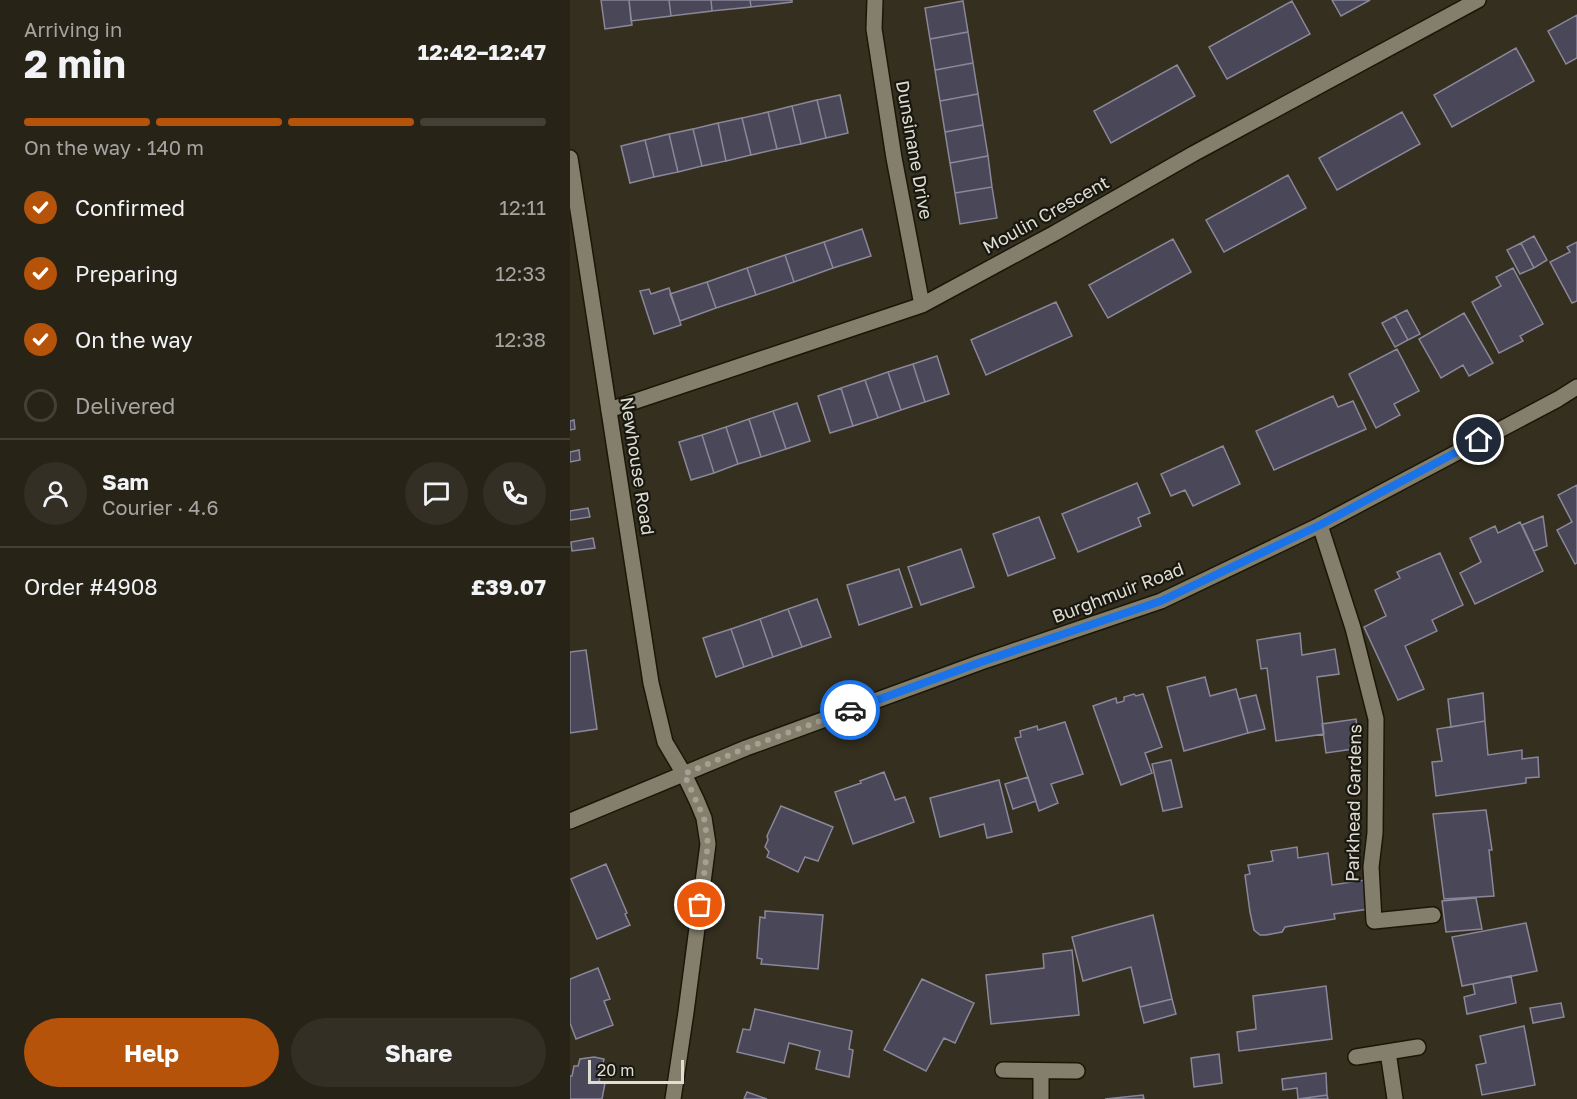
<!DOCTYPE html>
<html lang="en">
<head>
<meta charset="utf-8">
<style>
  :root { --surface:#272317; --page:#332f24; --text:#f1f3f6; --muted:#a4a4a1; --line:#434036; --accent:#b45309 }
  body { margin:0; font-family:"Golos Text",sans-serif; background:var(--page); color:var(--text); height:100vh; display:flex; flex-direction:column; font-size:22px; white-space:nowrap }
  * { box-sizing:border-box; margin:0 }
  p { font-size:20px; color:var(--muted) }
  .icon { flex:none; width:33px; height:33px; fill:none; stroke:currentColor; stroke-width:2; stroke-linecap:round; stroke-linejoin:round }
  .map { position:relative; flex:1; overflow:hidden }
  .sheet { display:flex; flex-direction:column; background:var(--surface); width:570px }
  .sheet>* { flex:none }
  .scale { position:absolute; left:18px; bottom:15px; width:96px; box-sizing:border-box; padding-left:6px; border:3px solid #e0ddd3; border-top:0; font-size:16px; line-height:21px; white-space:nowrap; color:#e0ddd3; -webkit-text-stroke:4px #191810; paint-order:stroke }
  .pin { position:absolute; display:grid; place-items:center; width:51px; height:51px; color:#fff; margin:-26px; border:3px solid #fff; border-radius:50%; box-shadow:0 2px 6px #0007 }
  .courier { position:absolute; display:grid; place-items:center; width:60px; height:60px; margin:-30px; border:4px solid #1a73e8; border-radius:50%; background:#fff; color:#222; box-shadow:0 2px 8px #0007 }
  .headline em { font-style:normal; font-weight:700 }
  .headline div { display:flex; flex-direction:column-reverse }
  .headline { display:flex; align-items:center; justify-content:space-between; height:102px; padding:0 24px }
  h1 { font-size:39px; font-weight:700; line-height:45px }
  .bar { display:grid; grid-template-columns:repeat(4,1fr); gap:9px 6px; align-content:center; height:72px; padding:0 24px }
  .bar i { height:8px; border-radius:4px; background:var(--line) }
  .bar .current { background:var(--accent) }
  .bar p { grid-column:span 4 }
  .line { display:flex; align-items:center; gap:15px; padding:0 24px; border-top:2px solid var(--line) }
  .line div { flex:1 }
  .round { display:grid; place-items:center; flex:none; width:63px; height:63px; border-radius:32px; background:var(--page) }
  ol { padding:0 24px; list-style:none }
  li { display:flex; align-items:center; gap:18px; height:66px }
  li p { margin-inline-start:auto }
  li .icon { padding:6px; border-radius:50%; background:var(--accent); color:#fff; stroke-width:4 }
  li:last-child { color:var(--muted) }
  li i { width:33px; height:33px; border:3px solid var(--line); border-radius:50% }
  .action { display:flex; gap:12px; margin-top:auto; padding:12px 24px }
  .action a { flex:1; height:69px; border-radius:36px; background:var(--accent); color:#fff; font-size:24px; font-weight:700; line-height:69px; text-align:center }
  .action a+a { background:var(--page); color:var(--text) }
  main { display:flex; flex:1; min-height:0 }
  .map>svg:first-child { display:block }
  .building { fill:#4a4758; stroke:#8b879a; stroke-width:1.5 }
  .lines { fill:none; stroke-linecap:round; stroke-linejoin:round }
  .service-casing { stroke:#1b1708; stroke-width:18 }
  .minor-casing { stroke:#1b1708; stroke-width:18 }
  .tertiary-casing { stroke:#1b1708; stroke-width:18 }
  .service { stroke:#837f6c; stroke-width:15 }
  .minor { stroke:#837f6c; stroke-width:15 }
  .tertiary { stroke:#837f6c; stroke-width:15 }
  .done { stroke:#a4a094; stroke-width:6; stroke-dasharray:0 10.8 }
  .route { stroke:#1a73e8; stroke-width:8 }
  .labels { text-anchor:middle; stroke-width:4.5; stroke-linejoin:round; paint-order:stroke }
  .street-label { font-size:18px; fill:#e0ddd3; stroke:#191810 }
</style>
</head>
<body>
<main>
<section class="sheet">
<div class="headline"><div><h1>2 min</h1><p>Arriving in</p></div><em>12:42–12:47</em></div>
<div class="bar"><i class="current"></i><i class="current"></i><i class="current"></i><i></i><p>On the way · 140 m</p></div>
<ol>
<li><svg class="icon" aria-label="check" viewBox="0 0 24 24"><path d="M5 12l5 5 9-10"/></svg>Confirmed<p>12:11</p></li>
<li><svg class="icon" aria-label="check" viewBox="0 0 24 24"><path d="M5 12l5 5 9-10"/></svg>Preparing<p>12:33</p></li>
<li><svg class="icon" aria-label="check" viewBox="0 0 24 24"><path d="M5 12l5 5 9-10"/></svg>On the way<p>12:38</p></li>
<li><i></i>Delivered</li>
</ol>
<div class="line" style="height:108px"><a class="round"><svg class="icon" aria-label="person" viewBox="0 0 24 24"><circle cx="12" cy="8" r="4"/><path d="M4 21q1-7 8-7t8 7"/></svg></a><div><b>Sam</b><p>Courier · 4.6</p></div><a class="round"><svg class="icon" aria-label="chat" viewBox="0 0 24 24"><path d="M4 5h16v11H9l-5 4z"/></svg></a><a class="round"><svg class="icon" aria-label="phone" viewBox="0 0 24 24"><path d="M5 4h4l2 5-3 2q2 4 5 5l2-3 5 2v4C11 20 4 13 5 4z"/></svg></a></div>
<div class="line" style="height:78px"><div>Order #4908</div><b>£39.07</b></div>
<div class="action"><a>Help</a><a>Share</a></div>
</section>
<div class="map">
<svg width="1007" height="1099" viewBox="0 0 1007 1099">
  <rect width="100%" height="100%" fill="#342f1f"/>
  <path class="building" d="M31,0H59L62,25L35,29Z
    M59,0H99L101,16L61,21Z
    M99,0H141L142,11L101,16Z
    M141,0H180L181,7L142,11Z
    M180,0H222V2L181,7Z
    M762,0H800L771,16Z
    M393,1L398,32L360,39L355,8Z
    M722,1L740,34L657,79L639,47Z
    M1007,15V58L996,64L978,31Z
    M398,32L403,63L365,70L360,39Z
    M946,48L964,81L882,127L864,95Z
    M403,63L408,94L370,101L365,70Z
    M607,65L625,96L541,143L524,111Z
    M408,94L413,125L375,132L370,101Z
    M270,95L278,133L256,138L247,100Z
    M247,100L256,138L231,144L222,106Z
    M222,106L231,144L207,149L198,112Z
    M198,112L207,149L181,155L172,118Z
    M832,112L850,144L767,190L749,158Z
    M172,118L181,155L156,161L148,123Z
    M148,123L156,161L132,166L123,129Z
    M413,125L418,156L380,163L375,132Z
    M123,129L132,166L108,172L99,134Z
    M99,134L108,172L84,177L75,140Z
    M75,140L84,177L60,183L51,146Z
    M418,156L422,187L385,193L380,163Z
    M718,175L736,208L654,252L636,220Z
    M422,187L427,218L390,224L385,193Z
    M292,229L301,256L263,268L254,242Z
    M964,236L977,260L964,268L951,243Z
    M603,239L621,272L538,318L519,285Z
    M254,242L263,268L224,282L215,255Z
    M1007,242V301L1002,303L980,262L1000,252L997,247Z
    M951,243L964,268L950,274L937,250Z
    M215,255L224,282L186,295L177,268Z
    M177,268L186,295L146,308L137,282Z
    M943,268L973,324L950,336L953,341L929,353L902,302L931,286L926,277Z
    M137,282L146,308L110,321L100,294Z
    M99,288L111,325L84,334L70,291L79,289L81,294Z
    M486,302L502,336L416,375L401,340Z
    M837,310L850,334L838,340L825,316Z
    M894,313L923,363L899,376L893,365L871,378L849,339Z
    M825,316L838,340L825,347L812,323Z
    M827,349L849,391L824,404L830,415L806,428L779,374Z
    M367,356L379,394L355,402L343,364Z
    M343,364L355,402L331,410L318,372Z
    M318,372L331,410L308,418L295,380Z
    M295,380L308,418L283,426L271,388Z
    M271,388L283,426L260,433L248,396Z
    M763,396L768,407L783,401L796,429L704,470L686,431Z
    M227,403L240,441L216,449L203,411Z
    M203,411L216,449L191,457L179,419Z
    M179,419L191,457L168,464L156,427Z
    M4,420L5,429L0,430V421Z
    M156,427L168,464L144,473L132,435Z
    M132,435L144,473L121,480L109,442Z
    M653,446L670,484L623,506L615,490L601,496L591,474Z
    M9,450L10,460L0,462V452Z
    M567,483L580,513L568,518L571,526L508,552L492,514Z
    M1007,485V563L1005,564L987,530L1002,522L988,495Z
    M18,508L20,517L0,520V511Z
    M973,516L977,546L964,551L952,525Z
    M469,517L485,558L438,576L423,534Z
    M950,522L973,571L905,604L890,573L911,562L900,538L925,526L928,533Z
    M23,538L25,548L2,551L1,542Z
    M391,549L404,587L351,605L338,567Z
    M870,553L893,605L862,620L867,631L835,646L854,689L828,700L794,627L816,616L805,590L830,578L827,572Z
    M329,569L342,607L289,625L277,585Z
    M247,599L261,637L232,647L218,609Z
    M218,609L232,647L203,657L190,619Z
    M190,619L203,657L174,667L161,629Z
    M161,629L174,667L146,677L133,638Z
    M730,633L732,655L765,649L769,674L747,677L754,734L706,741L697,668L691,669L687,640Z
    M16,650L27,729L0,733V652Z
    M635,677L640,696L666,689L678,733L614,751L597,687Z
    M913,693L915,721L881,727L878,699Z
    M564,694L566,696L573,694L592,747L575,753L582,773L551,785L523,706L546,698L547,703L554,701V697Z
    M686,695L695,729L678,733L669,699Z
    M786,719L790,748L756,753L752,724Z
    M915,721L918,755L952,750V759L968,757L969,777L956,778V783L866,796L862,762L872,761L867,729Z
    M495,722L513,774L481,784L488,803L469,811L445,738L451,737L450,731L467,726L468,730Z
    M601,760L612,807L593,811L582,764Z
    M314,772L325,800L335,797L344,822L283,844L265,792L291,783L290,781Z
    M458,777L466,801L443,809L435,784Z
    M429,780L442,832L417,838L414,824L370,837L360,798Z
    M211,806L263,827L248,861L235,857L228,872L197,857L199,852L195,847L198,840L197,836Z
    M916,810L922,850H919L924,896L874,899L863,814Z
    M727,847L728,858L758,853L762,885L795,880L799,909L764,914L765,919L715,927L712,932L696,935H690L684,930L680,912L675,875L680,874L678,865L703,861L701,851Z
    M36,864L57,913L55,914L60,925L27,939L1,879Z
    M906,898L912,929L876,932L872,901Z
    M195,911L253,915L248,969L191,964L192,959L187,958L190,917L195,918Z
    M583,915L602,999L570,1007L561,967L513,981L502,937Z
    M956,923L967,971L892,986L882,937Z
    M502,950L509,1015L421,1024L416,975L474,968L473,954Z
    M28,968L40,999L34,1001L43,1025L6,1039L0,1023V979Z
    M941,976L946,1003L897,1014L894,997L905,994L903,984Z
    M352,979L404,1003L385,1043L374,1038L356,1071L314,1050Z
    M756,986L762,1039L669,1051L667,1032L686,1029L683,996Z
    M602,999L606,1014L574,1023L570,1007Z
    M991,1003L994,1017L963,1023L960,1008Z
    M185,1009L282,1031L279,1049L283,1050L279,1077L246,1069L250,1051L219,1043L214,1063L167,1052L173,1029L180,1030Z
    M954,1026L965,1085L912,1095L906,1065L916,1063L910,1036Z
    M649,1054L652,1083L624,1087L621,1058Z
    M24,1057L34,1059L29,1081L35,1083L32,1099H0V1076H2L4,1066H8L10,1059Z
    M756,1073L757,1095L728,1099L727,1088L713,1090L712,1079Z
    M177,1092L197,1099H174Z
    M573,1095L574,1099H535Z
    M757,1095L758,1099H729Z"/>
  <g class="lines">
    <defs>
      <path id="service" d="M750,525L783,628L806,719L805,833L801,867L804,921L863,915"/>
      <path id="minor" d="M305,0L304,29L324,158L352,305
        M39,410L352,305L485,233L623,154L908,0
        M818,1052L825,1099
        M786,1057L848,1047
        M433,1070L507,1071
        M471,1099V1072"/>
      <path id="tertiary" d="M0,158L81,683L95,742L114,774L127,801L134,818L138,844L116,1012L103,1099
        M0,821L176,748L411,662L591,601L750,525L988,399L1007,387"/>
    </defs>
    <use href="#service" class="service-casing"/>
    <use href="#minor" class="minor-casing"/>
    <use href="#tertiary" class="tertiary-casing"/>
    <use href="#service" class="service"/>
    <use href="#minor" class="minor"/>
    <use href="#tertiary" class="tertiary"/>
  </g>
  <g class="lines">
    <path class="done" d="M130,905L138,844L134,818L114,774L176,748L280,710"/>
    <path class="route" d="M280,710L411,662L591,601L750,525L909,440"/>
  </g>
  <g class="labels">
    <g class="street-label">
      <text transform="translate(344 150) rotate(80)" y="6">Dunsinane Drive</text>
      <text transform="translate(476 215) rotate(-29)" y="6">Moulin Crescent</text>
      <text transform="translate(67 466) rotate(81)" y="6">Newhouse Road</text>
      <text transform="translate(548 593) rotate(-21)" y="6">Burghmuir Road</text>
      <text transform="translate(784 803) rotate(-89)" y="6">Parkhead Gardens</text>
    </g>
  </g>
</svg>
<div class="scale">20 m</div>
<div class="pin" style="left:130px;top:905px;background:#ea580c"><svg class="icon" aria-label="bag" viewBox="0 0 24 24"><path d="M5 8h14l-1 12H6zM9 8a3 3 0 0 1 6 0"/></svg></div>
<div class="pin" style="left:909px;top:440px;background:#1f2937"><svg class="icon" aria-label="home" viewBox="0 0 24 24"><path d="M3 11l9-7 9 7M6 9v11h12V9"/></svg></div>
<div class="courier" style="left:280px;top:710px"><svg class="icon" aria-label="car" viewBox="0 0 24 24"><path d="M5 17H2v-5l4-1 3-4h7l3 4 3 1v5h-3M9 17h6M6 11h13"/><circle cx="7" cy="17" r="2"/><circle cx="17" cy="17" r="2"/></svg></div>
</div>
</main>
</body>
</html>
